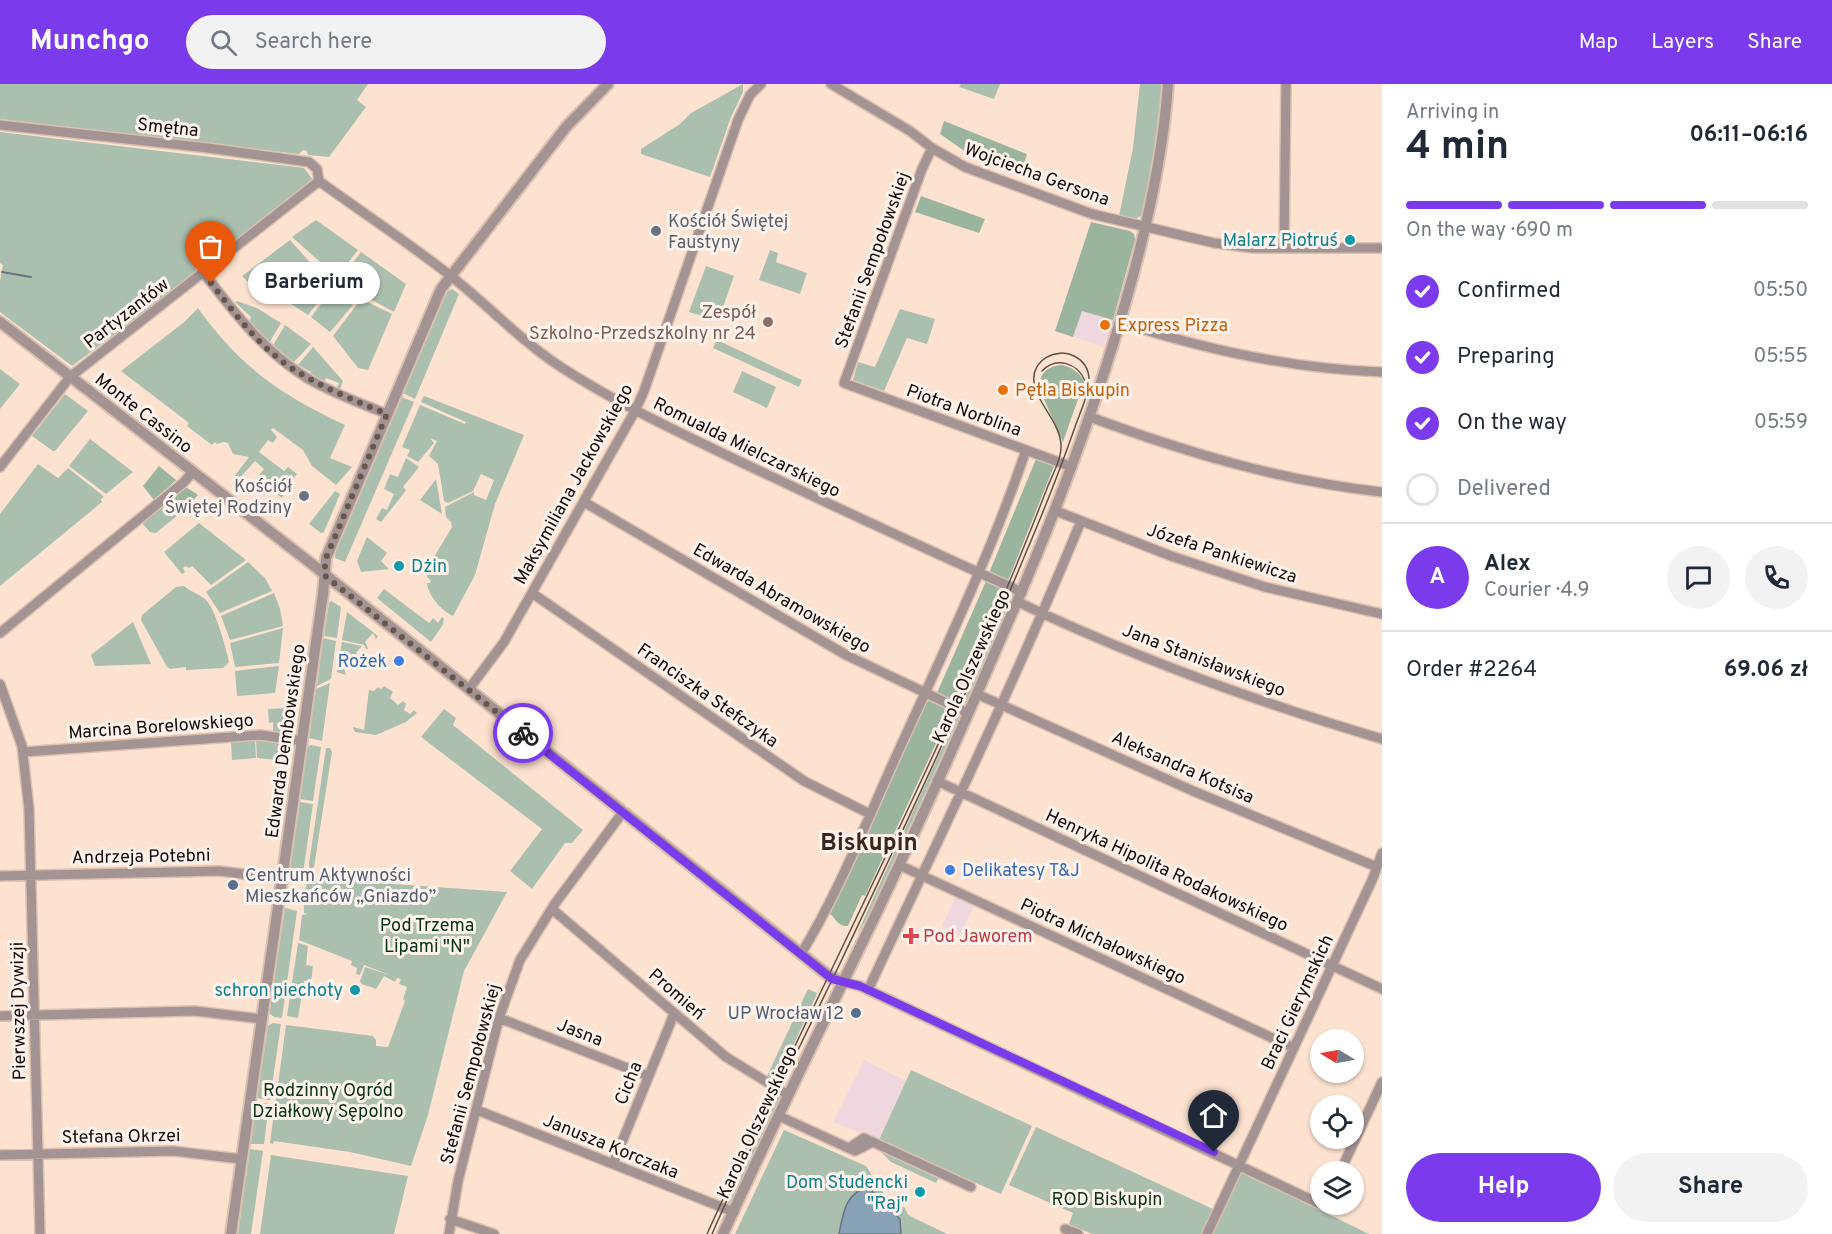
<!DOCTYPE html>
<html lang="en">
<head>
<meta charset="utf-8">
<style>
  :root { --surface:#fff; --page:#f2f2f3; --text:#1f2937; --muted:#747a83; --line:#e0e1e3; --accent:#7c3aed }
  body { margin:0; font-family:Overpass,sans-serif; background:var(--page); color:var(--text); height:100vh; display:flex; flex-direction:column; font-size:22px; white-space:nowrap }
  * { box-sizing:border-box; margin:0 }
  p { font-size:20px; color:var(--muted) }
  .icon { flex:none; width:33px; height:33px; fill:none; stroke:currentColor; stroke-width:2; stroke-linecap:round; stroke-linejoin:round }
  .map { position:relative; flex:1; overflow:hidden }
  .side { display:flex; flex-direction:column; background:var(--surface); width:450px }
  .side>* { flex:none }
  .needle { width:39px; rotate:280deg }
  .controls { position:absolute; left:1310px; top:945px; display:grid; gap:12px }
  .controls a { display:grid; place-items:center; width:54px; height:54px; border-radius:50%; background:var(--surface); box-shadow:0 2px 4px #0004; font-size:30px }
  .pin { position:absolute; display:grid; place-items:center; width:51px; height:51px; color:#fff; margin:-62px -26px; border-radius:50% 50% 50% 0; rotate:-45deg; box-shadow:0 0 6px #0007 }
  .pin .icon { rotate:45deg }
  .courier { position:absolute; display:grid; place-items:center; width:60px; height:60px; margin:-30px; border:4px solid #7c3aed; border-radius:50%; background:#fff; color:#222; box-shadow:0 2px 8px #0007 }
  .bubble { position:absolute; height:42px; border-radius:21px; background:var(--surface); box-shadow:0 2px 4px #0004; font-size:20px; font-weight:700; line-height:42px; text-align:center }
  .overview em { font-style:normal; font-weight:700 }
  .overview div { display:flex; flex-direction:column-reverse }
  .overview { display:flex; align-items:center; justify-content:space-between; height:102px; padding:0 24px }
  h1 { font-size:39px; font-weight:700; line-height:45px }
  .bar { display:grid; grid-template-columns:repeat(4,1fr); gap:9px 6px; align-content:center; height:72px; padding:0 24px }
  .bar i { height:8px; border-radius:4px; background:var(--line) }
  .bar .active { background:var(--accent) }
  .bar p { grid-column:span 4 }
  .line { display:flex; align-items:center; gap:15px; padding:0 24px; border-top:2px solid var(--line) }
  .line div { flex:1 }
  .round { display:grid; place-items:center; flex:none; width:63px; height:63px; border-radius:32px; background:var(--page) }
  ol { padding:0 24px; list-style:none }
  li { display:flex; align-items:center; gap:18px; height:66px }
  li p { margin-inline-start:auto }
  li .icon { padding:6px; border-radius:50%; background:var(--accent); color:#fff; stroke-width:4 }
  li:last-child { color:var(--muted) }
  li i { width:33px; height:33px; border:3px solid var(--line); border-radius:50% }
  .action { display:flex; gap:12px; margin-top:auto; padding:12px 24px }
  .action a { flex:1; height:69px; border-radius:36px; background:var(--accent); color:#fff; font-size:24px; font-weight:700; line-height:69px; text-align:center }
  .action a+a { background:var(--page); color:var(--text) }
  header { display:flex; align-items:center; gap:36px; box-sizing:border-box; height:84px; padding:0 30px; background:var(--accent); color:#fff }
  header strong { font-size:28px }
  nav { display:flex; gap:33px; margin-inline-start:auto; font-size:21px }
  .search { width:420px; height:54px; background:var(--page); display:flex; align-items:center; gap:15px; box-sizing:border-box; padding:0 21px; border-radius:33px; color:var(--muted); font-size:22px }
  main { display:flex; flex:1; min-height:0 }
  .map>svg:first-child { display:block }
  .commercial { fill:#efd7e0 }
  .green { fill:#aabfae }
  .forest { fill:#9ab49e }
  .water { fill:#88a2b8; stroke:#657583; stroke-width:1.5 }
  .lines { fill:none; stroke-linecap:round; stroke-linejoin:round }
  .stream { stroke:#657583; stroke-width:2 }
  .minor-casing { stroke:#d9c0b0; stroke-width:12 }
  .tertiary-casing { stroke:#d9c0b0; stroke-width:14 }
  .minor { stroke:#a39393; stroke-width:9 }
  .tertiary { stroke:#a39393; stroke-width:10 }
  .tram { stroke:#605147; stroke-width:1.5 }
  .done { stroke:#66574d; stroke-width:6; stroke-dasharray:0 10.8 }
  .route { stroke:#7c3aed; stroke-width:8 }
  .worship-dot { fill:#6b7280; stroke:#fef3ec; stroke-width:2 }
  .culture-dot { fill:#0f9aa8; stroke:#fef3ec; stroke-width:2 }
  .education-dot { fill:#8d6e63; stroke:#fef3ec; stroke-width:2 }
  .food-dot { fill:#e8710a; stroke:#fef3ec; stroke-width:2 }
  .shop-dot { fill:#3f7fe0; stroke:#fef3ec; stroke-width:2 }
  .service-dot { fill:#5c6f8a; stroke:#fef3ec; stroke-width:2 }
  .health-dot { fill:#e0444e; stroke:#fef3ec; stroke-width:2 }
  .labels { text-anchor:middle; stroke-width:6; stroke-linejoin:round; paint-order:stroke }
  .street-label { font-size:18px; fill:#140c06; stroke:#fef3ec }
  .worship-label { font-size:18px; fill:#5b616d; stroke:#fef3ec; text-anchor:start }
  .culture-label { font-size:18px; fill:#0d838f; stroke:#fef3ec; text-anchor:end }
  .education-label { font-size:18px; fill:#785e54; stroke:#fef3ec; text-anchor:end }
  .food-label { font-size:18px; fill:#c56008; stroke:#fef3ec; text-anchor:start }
  .shop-label { font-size:18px; fill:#366cbe; stroke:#fef3ec; text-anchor:end }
  .service-label { font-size:18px; fill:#4e5e75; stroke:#fef3ec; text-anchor:start }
  .park-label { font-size:18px; fill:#043315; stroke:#fef3ec }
  .health-label { font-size:18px; fill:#be3a42; stroke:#fef3ec; text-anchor:start }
  .district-label { font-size:24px; font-weight:bold; fill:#3b2619; stroke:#fef3ec }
</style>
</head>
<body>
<header>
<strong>Munchgo</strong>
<div class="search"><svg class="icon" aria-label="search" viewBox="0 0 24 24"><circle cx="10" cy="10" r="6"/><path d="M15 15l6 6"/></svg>Search here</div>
<nav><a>Map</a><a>Layers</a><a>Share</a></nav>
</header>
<main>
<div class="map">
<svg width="1382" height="1150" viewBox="0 0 1382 1150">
  <rect width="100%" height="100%" fill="#fee2d0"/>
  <path class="commercial" d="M1082,227L1113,236L1104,263L1073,253Z
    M956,812L975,821L960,850L942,842Z
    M864,976L906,997L879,1056L833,1038Z"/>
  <path class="green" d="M0,0H368L357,16L366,23L329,73L308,71L307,67L303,66L299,70L0,35Z
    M743,0V8L731,33L710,93L641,70V65L680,40L691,29Z
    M961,0H1000L994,15L959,3Z
    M1140,0H1165L1162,35L1144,129L1136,135L1119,132L1133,64Z
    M0,48L304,84L313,96L203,183L199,176L193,179L198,188L72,282L0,228V197L3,181L0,179Z
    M316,136L358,166L337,193L292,153Z
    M290,156L314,183L308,191L328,205L308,231L282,214L247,197L242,192Z
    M770,166L778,169L776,178L807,189L800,210L759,196Z
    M361,168L406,200L394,228L361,210L354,209L351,212L335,202Z
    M706,182L734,192L718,237L689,228Z
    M452,205L459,210L415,315L403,309L443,217L447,208Z
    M331,207L353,221L330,248L311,233Z
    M361,215L392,230L368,286L358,284L333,252Z
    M237,217L257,224L281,239L269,259L248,240L251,233L235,218Z
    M198,224C240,283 281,311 345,341L330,374L352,383L336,401L312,382L303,366L273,344L271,346L277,353L273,359L268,356L259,368L284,387L288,383L297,390L287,403L282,414L256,395L264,385L255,377L237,397L248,406L244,410L233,401L236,397L233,394L249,373L233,370L228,359L224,358L217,360L215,358L212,361L187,342L189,339L121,287L183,239Z
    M900,225L935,235L927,260L907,254L884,307L853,296L858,278L875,283Z
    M285,241L311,260L294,278L272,263Z
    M717,256L802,296L799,303L713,264Z
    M313,263L343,297L340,305L337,303L339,299L326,294L324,299L310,291L311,288L298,281Z
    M0,285L20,300L0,325Z
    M742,287L776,303L767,324L733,308Z
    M65,310L88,327L55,367H53L32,352Z
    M424,312L524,351L495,420L475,491L453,532C442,527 428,512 427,499H430L431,497L427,493L428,483L452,443L451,438L446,433L445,423L474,408V411L486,416L494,396L481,390L473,407L448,419L444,417L438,380L429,372L437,357L430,354L434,359L418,378L407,372L410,366L402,363L420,321L465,340L466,338L421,318Z
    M401,313L414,318L345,478L335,474L336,466Z
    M90,355L133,388L106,410L69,382Z
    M406,374L419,383L403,403L406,406L404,409L381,438L376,435L382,424L387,426L394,410L384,405L390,390L398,393Z
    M38,380L58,394L68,384L101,410L104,413L101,415L102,418L0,502V430Z
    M436,395L442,430L420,416Z
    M335,407L340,410L324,448L321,449L309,440Z
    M166,419L178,431L156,449L150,448L142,439Z
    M199,439L246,476L211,501L192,482L189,484L186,482L183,484L185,488L182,490L164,468Z
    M367,453L387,469L381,477L389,485L361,488L357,477Z
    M248,478L265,494L272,507L220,529L206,508Z
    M184,502C190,507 198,510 205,515C215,523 226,564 229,578L223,584L186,586V583L170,585L167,583L141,536L142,531L176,503Z
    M384,505L429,539L433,534L438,539L442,533L444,535L442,542L431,558L377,514Z
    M1012,507L1015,509L966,619H963Z
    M274,509L280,525L283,542L230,556L221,532Z
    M331,517L341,523L337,554L324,552L329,519Z
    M347,528L378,552L376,555L373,549L365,558L368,564L367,566L364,561L342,556Z
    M133,538L151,580L95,582L91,571Z
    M283,544L279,579L235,583L230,559Z
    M323,554L336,557L331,595L317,602Z
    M342,558L362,562L356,569L359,575L356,578L353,573L344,584L346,591L337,588Z
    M279,582L275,609L237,612L235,587Z
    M330,599L322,657L309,654L316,605Z
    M384,602L393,608L390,614L398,621L403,617L406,620L404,626L410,630L414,626L417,629L406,638L376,651L355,648L353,643L364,646L369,606L374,607L378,603L381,605Z
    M290,617L294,618L290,650L273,647V638L269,639L268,625L288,624Z
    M444,625L456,634L453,641L583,746L572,759H565L532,805L510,787L542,745L421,653Z
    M958,629L960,633L871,827L856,852Z
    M255,656L256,674L232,676L231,658Z
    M256,656L290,659L287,677L257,674Z
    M311,661L321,663L313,717L300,715L307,663Z
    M326,664H330L332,668L314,783L310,786L309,780Z
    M300,718L313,720L303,789L289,793Z
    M309,794L507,808L464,887L428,1031L411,1082L350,1068L274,1057L273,1060L270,1059L286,941L373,952L376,956V962L388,963L405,917L403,915L407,903L399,900L401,895L397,894L395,898L384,892L376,905L362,900L360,897L365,883L392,892L364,881L360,891L356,890L357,884L351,881L352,877L299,856L302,831L308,830L304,829C304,818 304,804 309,794Z
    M285,824L297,827L282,934L274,933L269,929Z
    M298,859L308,862L306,881L313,882L311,898L304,897L298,934L287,932Z
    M821,901L776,999L766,994L808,905L817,909Z
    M273,939L281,940L270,1016L257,1014L268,942Z
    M911,986L1032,1042L1001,1110L879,1056Z
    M779,1009L781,1016L731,1123L727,1121Z
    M256,1018L269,1020L264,1060H251Z
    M1036,1043L1213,1125L1201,1150H1092L1069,1140L1073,1129L1009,1101Z
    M784,1046L866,1082L886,1113L905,1124L908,1131L947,1150H735Z
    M250,1065L263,1067L251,1150H238Z
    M878,1065L939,1093L936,1099L891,1078Z
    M271,1071L408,1092L394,1150H260Z
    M1240,1087L1369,1150H1211Z"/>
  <path class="forest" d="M944,37L1027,70L1022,85L973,73L940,50Z
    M921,112L985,135L979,149L915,128Z
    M1091,138L1130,147L1134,150L1135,156L1113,236L1082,227L1073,253L1055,247Z
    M1062,281C1071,283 1080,288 1084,298L1063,358L1039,304C1039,289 1048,282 1062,281Z
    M1036,375L1054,382L1008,497L989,489Z
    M159,382L176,396L154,416L143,402Z
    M186,403L198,411L180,430L167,417Z
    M986,497L1004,504L955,617L937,609Z
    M929,617L952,625L865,812L862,811L848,842C836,843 836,832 827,828L925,619Z"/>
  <path class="water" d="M868,1103L900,1135L901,1150H839C843,1130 845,1109 868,1103Z"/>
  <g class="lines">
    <path class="stream" d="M2,188L31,193"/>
    <defs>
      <path id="minor" d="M831,0L910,47L932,64L965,83L1092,130L1214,159L1253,164H1382
        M0,41L208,64L309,78L317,85L319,97
        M932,64L922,85L844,299L1072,383
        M319,97C363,129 409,159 452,193C490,223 523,259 564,285C623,323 687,352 749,382C840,425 930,467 1022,508
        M1284,164L1286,0
        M204,189C234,229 264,267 307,294C332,309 360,319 387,330
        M1120,238C1206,266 1292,285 1382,288
        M1090,333C1185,368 1281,397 1382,408
        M0,383L70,293L319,97
        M584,418L846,571L968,629
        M1056,427L1171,472L1265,503L1382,530
        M532,509L804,697L870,730
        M1018,518C1135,574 1257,618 1382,655
        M0,549L183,399L193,388
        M0,600L22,662L29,725L40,1150
        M469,605L504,558L635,327L644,307L738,36L750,11L761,0
        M977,610L1193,707L1377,783
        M23,668L260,651L302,657
        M937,697L1382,905
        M899,781L1294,964
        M0,792L220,787L282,795
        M552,825L726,973L788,1011
        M801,870C840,806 867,736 898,668C943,569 991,470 1026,366
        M843,898L860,902L1320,1120
        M868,906C941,750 1016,596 1081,437
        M0,932L195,927L262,935
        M499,934L648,992
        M477,1026L734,1128
        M779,1032L855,1067L873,1058
        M849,1064L864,1054L971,1103
        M0,1071L173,1067L241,1075
        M613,1080L674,930
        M1340,1088L1382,998
        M450,1135L494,1150
        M1065,1145L1078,1150
        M449,1150L458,1097L499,934L520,876L554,821L623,728
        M1207,1150L1373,794L1382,769"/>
      <path id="tertiary" d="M0,238L308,477L829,892L843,898
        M231,1150L323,510L326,474L441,205L566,43L608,0
        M723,1150C772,1042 825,936 876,830C920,738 962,645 1002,552C1051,442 1094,330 1127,213C1147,143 1163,73 1168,0"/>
    </defs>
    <use href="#minor" class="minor-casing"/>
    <use href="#tertiary" class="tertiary-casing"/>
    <use href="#minor" class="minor"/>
    <use href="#tertiary" class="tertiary"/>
    <path class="tram" d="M1042,287C1056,272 1078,279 1085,297
      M707,1150C819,902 948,661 1046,407C1051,393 1062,375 1061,361C1060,338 1037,320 1034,298C1031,276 1057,263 1074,272C1084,277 1089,286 1089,296C1089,311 1080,328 1075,343C1060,386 1043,429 1025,471C966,613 900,753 834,892C792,978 750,1063 712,1150"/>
  </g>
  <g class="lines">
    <path class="done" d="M211,199C234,228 256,259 287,281C318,302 353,316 387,330L326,474L324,491L523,649"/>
    <path class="route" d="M523,649L832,895L860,902L1214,1068"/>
  </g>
  <g class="worship-dot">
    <circle cx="656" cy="147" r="6"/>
    <circle cx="304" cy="412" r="6"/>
  </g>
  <g class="culture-dot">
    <circle cx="1350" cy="156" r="6"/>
    <circle cx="399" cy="482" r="6"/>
    <circle cx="355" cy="906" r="6"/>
    <circle cx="920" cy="1108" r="6"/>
  </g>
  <circle class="education-dot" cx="768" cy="238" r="6"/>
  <g class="food-dot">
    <circle cx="1105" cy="241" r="6"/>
    <circle cx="1003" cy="306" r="6"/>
  </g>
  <g class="shop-dot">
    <circle cx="399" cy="577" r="6"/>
    <circle cx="950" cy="786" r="6"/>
  </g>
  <g class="service-dot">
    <circle cx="233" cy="801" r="6"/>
    <circle cx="856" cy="929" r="6"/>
  </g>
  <path class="health-dot" d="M908 843h6v6h6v6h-6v6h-6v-6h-6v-6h6z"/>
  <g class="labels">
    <g class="street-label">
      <text transform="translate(168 43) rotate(6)" y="6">Smętna</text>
      <text transform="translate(1037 90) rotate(20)" y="6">Wojciecha Gersona</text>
      <text transform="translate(872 176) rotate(-70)" y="6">Stefanii Sempołowskiej</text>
      <text transform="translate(126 229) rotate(-38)" y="6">Partyzantów</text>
      <text transform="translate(964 326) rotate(20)" y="6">Piotra Norblina</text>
      <text transform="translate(144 329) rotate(38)" y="6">Monte Cassino</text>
      <text transform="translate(747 363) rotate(26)" y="6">Romualda Mielczarskiego</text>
      <text transform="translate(573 400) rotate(-61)" y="6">Maksymiliana Jackowskiego</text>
      <text transform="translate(1222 469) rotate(18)" y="6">Józefa Pankiewicza</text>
      <text transform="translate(782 514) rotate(30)" y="6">Edwarda Abramowskiego</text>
      <text transform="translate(1204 576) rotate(21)" y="6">Jana Stanisławskiego</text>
      <text transform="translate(971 582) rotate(-66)" y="6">Karola Olszewskiego</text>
      <text transform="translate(708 611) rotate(35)" y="6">Franciszka Stefczyka</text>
      <text transform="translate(161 642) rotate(-4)" y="6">Marcina Borelowskiego</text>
      <text transform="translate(285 657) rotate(-82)" y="6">Edwarda Dembowskiego</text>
      <text transform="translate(1183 683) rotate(24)" y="6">Aleksandra Kotsisa</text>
      <text transform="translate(141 772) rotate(-1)" y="6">Andrzeja Potebni</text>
      <text transform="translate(1167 786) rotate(25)" y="6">Henryka Hipolita Rodakowskiego</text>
      <text transform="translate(1103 857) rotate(25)" y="6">Piotra Michałowskiego</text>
      <text transform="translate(677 910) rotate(41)" y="6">Promień</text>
      <text transform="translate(1297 918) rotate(-65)" y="6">Braci Gierymskich</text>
      <text transform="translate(18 927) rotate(-91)" y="6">Pierwszej Dywizji</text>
      <text transform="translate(580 948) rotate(21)" y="6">Jasna</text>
      <text transform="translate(470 990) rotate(-75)" y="6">Stefanii Sempołowskiej</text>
      <text transform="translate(628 999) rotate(-68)" y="6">Cicha</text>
      <text transform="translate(757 1038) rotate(-65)" y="6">Karola Olszewskiego</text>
      <text transform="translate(121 1052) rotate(-1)" y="6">Stefana Okrzei</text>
      <text transform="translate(611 1062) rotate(22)" y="6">Janusza Korczaka</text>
    </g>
    <g class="worship-label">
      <text x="668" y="143">Kościół Świętej<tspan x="668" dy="21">Faustyny</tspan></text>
      <text x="292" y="408" text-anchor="end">Kościół<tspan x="292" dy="21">Świętej Rodziny</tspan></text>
    </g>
    <g class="culture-label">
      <text x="1338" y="162">Malarz Piotruś</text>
      <text x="411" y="488" text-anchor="start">Dżin</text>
      <text x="343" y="912">schron piechoty</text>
      <text x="908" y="1104">Dom Studencki<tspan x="908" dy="21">"Raj"</tspan></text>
    </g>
    <g class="education-label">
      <text x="756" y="234">Zespół<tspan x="756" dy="21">Szkolno-Przedszkolny nr 24</tspan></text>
    </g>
    <g class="food-label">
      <text x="1117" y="247">Express Pizza</text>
      <text x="1015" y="312">Pętla Biskupin</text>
    </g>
    <g class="shop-label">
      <text x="387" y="583">Rożek</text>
      <text x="962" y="792" text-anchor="start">Delikatesy T&amp;J</text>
    </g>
    <g class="service-label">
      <text x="245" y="797">Centrum Aktywności<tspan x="245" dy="21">Mieszkańców „Gniazdo”</tspan></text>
      <text x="844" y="935" text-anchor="end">UP Wrocław 12</text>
    </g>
    <g class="park-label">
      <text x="427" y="847">Pod Trzema<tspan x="427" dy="21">Lipami "N"</tspan></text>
      <text x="328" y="1012">Rodzinny Ogród<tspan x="328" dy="21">Działkowy Sępolno</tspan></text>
      <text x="1107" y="1121">ROD Biskupin</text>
    </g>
    <g class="health-label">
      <text x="923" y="858">Pod Jaworem</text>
    </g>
    <g class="district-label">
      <text x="869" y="766">Biskupin</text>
    </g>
  </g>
</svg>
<div class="controls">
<a><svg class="needle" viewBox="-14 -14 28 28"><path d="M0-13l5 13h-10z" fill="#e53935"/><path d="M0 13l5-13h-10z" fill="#747a83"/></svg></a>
<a><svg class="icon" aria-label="locate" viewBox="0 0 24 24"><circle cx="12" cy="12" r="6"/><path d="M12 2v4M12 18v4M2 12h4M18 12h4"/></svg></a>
<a><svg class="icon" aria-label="layers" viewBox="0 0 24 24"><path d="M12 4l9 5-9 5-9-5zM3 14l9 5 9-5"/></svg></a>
</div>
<div class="pin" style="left:211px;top:199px;background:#ea580c"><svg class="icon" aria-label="bag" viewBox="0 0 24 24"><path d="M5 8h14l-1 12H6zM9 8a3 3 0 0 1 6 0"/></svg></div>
<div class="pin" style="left:1214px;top:1068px;background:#1f2937"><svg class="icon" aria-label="home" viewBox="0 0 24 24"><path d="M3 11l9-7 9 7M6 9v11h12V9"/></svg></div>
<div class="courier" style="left:523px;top:649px"><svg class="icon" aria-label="bike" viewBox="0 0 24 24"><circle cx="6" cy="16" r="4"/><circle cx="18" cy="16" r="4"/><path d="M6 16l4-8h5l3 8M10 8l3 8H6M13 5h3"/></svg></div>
<div class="bubble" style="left:248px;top:178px;width:132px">Barberium</div>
</div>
<section class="side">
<div class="overview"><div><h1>4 min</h1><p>Arriving in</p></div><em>06:11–06:16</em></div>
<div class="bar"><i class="active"></i><i class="active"></i><i class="active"></i><i></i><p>On the way · 690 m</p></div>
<ol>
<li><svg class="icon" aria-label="check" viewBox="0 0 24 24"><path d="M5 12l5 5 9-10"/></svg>Confirmed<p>05:50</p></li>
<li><svg class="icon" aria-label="check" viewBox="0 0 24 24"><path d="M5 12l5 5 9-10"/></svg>Preparing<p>05:55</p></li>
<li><svg class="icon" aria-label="check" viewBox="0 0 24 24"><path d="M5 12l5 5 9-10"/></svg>On the way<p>05:59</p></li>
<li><i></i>Delivered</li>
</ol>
<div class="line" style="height:108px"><b class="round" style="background:var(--accent);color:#fff">A</b><div><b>Alex</b><p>Courier · 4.9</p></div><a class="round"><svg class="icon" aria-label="chat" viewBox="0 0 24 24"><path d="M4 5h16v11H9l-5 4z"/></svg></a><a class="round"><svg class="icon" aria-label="phone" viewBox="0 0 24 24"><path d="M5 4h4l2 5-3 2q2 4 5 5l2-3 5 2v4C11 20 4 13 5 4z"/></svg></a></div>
<div class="line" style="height:78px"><div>Order #2264</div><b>69.06 zł</b></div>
<div class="action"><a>Help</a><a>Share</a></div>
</section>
</main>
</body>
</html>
